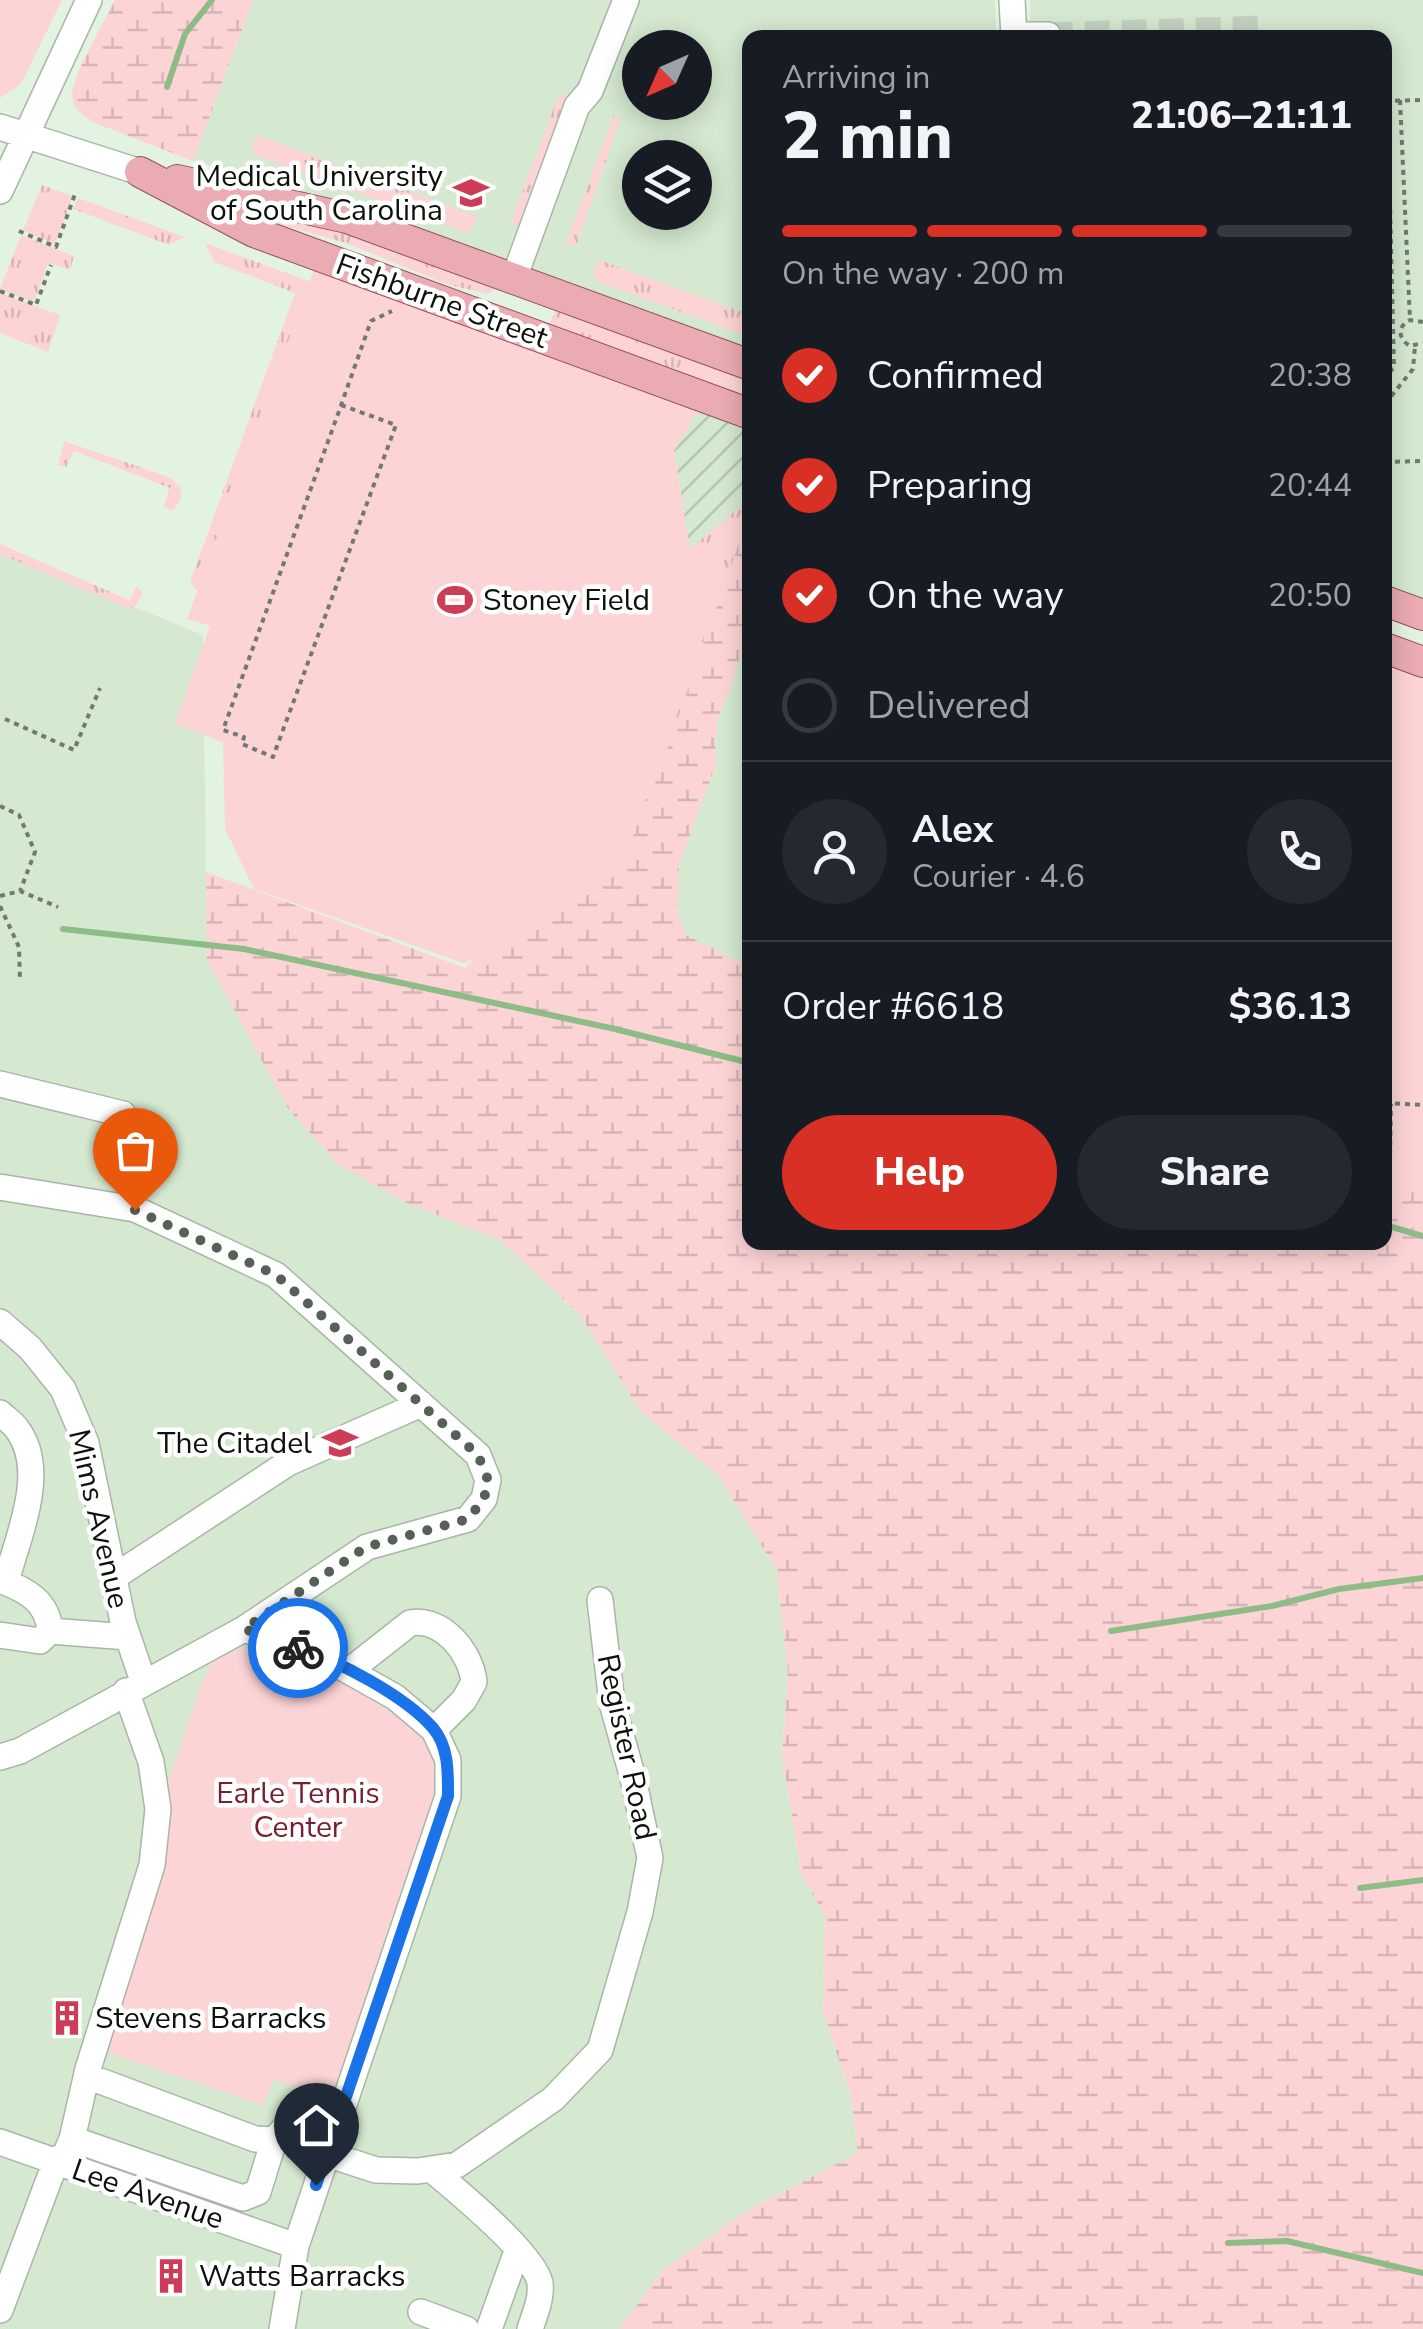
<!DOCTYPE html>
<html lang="en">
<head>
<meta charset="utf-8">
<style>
  :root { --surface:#171b24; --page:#242831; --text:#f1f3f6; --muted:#9ea1a6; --line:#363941; --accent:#d93025 }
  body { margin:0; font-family:"Nunito Sans",sans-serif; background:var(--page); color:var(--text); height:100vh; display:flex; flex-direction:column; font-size:38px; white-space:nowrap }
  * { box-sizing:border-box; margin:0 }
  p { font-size:32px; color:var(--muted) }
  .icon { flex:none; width:55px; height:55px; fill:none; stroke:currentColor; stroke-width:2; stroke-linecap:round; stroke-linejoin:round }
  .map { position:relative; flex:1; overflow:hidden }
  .side { position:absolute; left:742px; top:30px; width:650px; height:1220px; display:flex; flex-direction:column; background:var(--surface); border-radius:20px; box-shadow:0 5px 25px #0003 }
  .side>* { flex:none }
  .needle { width:65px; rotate:225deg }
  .controls { position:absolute; left:622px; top:30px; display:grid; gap:20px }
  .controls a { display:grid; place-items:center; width:90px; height:90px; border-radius:50%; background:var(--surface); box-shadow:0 5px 25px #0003; font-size:50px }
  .pin { position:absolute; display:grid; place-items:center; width:85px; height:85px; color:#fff; margin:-102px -42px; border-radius:50% 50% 50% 0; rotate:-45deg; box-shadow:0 0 10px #0007 }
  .pin .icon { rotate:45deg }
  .courier { position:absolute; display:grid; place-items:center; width:100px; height:100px; margin:-50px; border:8px solid #1a73e8; border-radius:50%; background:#fff; color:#222; box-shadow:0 2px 12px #0007 }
  .headline em { font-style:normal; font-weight:800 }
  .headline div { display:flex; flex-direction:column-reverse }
  .headline { display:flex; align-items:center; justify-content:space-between; height:170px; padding:0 40px }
  h1 { font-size:65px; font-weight:800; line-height:75px }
  .bar { display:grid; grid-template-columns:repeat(4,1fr); gap:15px 10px; align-content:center; height:120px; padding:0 40px }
  .bar i { height:12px; border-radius:8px; background:var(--line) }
  .bar .selected { background:var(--accent) }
  .bar p { grid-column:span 4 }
  .line { display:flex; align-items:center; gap:25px; padding:0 40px; border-top:2px solid var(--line) }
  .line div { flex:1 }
  .round { display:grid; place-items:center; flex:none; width:105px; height:105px; border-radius:52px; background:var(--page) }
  ol { padding:0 40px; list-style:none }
  li { display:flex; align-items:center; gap:30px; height:110px }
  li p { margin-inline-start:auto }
  li .icon { padding:10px; border-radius:50%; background:var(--accent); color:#fff; stroke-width:4 }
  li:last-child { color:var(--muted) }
  li i { width:55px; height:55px; border:5px solid var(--line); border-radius:50% }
  .cta { display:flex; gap:20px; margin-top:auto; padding:20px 40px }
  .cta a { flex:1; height:115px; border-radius:60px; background:var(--accent); color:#fff; font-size:40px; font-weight:800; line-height:115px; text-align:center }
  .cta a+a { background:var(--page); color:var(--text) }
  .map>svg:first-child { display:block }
  .built { fill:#d4e9d0; fill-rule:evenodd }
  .industrial { fill:url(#industrial-furrows) }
  .grass { fill:url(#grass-tufts) }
  .wetland { fill:url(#wetland-marsh) }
  .park { fill:#fcd4d6 }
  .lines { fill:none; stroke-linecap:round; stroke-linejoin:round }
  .stream { stroke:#8dbc86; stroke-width:6 }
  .minor-tunnel { stroke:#c3d1c1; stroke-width:25; stroke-dasharray:25 12; stroke-linecap:butt }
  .minor-casing { stroke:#a8b7a5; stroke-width:28 }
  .major-casing { stroke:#935156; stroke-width:32 }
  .path { stroke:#707a6e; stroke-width:4; stroke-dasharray:5 5; stroke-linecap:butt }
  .minor { stroke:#fff; stroke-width:25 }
  .major { stroke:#eaabb2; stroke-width:30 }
  .done { stroke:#576056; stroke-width:10; stroke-dasharray:0 18 }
  .route { stroke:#1a73e8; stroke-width:12 }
  .labels { text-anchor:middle; stroke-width:9; stroke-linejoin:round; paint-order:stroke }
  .poi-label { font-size:30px; fill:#0c110b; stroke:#fff; text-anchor:start }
  .street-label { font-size:30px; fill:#0c110b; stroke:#fff }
  .park-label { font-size:30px; fill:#751f2f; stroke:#fff }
</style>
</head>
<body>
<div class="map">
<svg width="1423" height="2329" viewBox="0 0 1423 2329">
  <defs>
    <pattern id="industrial-furrows" width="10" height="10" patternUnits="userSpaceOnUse" patternTransform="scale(2.5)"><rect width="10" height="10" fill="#d4e9d0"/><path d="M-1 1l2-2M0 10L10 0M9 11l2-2" fill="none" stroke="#b5c7b1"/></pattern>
    <pattern id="grass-tufts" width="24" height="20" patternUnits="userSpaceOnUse" patternTransform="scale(2.5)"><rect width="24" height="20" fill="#fcd4d6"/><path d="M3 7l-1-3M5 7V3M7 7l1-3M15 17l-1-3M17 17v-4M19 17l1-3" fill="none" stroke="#d7b5b6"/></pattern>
    <pattern id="wetland-marsh" width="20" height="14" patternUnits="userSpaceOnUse" patternTransform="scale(2.5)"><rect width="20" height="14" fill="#fcd4d6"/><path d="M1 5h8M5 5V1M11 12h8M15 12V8" fill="none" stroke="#d7b5b6"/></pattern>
  </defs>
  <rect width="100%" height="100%" fill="#e3f3e1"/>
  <path class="built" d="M253,0H995L996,37L750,38V354L359,211L193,161ZM640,48H695V102H640ZM640,158H695V212H640Z
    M1030,0H1423V603L1385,589V38L1031,37Z
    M750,506V999L594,946Z
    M0,552L203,635L207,960L411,1205L499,1239L580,1315L641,1412L718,1475L776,1569L788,1670L782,1756L802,1876L825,1914L823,2013L850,2092L858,2153L748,2210L664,2269L619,2329H0Z"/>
  <path class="industrial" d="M699,408L750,427V506L723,582L693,570L674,451Z"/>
  <path class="grass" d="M564,95L567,100L520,225L511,222L558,97Z
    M614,114L620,120L576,246L566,243Z
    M256,135H257L479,217L468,233L255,155L252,149Z
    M42,185L73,196L55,244L23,230Z
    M78,198L185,237L169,245L73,209Z
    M255,211L344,230L495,286V290L488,294L446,284L346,243L260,219Z
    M21,235L74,256L70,270L48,263L34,302L0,289Z
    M205,243L333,290L218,598L197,591L190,582L295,293L214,262Z
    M599,260L750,315V337L596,281L594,273Z
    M0,293L60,315L48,352L0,333Z
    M557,309L750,378V403L551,327L550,322Z
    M64,441L169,477L181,488V499L173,511L164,506L170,488L74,451L66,467L58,465Z
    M750,488L748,517L655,784L641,791L653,646L691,548L741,506Z
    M0,544L129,600L137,586L143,594L134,608L130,609L0,554Z"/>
  <path class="wetland" d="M115,0H253L193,161L95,123C84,117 72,108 72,94C72,76 106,19 115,0Z
    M750,495V622L731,688L719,714L715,743L716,764L679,865L678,913L686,935L750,967V1242H1385V1175L1423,1167V2329H619L664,2269L748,2210L858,2153L850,2092L823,2013L825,1915L802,1876L782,1756L788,1670L776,1569L718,1475L641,1412L580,1315L499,1239L411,1205L339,1165L289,1110L207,960L206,872L465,968L473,959L464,963L391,937L655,784L748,517Z"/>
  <path class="park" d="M0,0H62L21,84L0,98Z
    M315,267L699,408L674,451L693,569L723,582L627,853L464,963L254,889L225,829L223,742L175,724L210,626L187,619Z
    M1385,659L1423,672V1188L1385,1191Z
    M245,1647C308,1670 398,1687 432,1752C436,1760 438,1772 441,1781L338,2100L274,2079L263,2105L94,2048L164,1796L201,1685L213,1661Z"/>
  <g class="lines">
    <path class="stream" d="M167,87L185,34L212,0
      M63,929L244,949L615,1029L750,1063
      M1385,1225L1423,1236
      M1111,1631L1272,1606L1339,1589L1423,1578
      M1360,1888L1423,1880
      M1228,2243L1287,2241L1423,2273"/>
    <path class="minor-tunnel" d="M1048,35L1268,28"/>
    <defs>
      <path id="minor" d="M1012,0L1014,38
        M1014,35H1048
        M0,127L140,172
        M0,191L89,0
        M514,278L577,106L590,91L626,0
        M0,1084L123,1114
        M0,1187L135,1209L276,1275L478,1455L488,1480L484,1499L468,1519L367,1547L244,1629L20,1751L0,1757
        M0,1322L30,1348L63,1389L86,1443L123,1622L143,1681
        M0,1413C5,1418 13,1423 17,1429C49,1471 17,1538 6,1582
        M114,1577L288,1463L421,1404
        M0,1580C26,1590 48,1601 50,1631
        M244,1629L320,1655L395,1697L434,1730L448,1760V1796L296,2246L282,2329
        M0,1635L40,1641L50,1631L128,1637
        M349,1671L410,1623C442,1617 471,1652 474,1682L464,1700L434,1730
        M87,2076L255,2139L274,2140L295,2117L335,2129
        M72,2139L243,2198L258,2192L274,2140
        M0,2142L296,2246
        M327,2154L376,2170L418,2171L457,2165L553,2099L600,2050L640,1912L650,1858L633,1778L612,1703L600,1600
        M431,2169C455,2189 535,2255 540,2283C542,2298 535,2314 530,2329
        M0,2310L56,2161L66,2153L72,2139L88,2069L152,1865L158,1809L151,1762L126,1691
        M421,2312L466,2329
        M489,2329L517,2251"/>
      <path id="major" d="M140,172L254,232L750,414
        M177,180L347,218L750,365
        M1385,601L1423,615
        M1385,648L1423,662"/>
    </defs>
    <use href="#minor" class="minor-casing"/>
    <use href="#major" class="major-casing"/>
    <path class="path" d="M1400,100L1410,320
      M1385,101L1423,100
      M1387,101L1388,121
      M1385,122H1388L1394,368L1385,375
      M19,231L56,247L75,194
      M0,291L36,305L51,265
      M1423,322L1410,320C1397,326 1398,339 1410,346L1423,343
      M1385,404L1413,369L1415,346
      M341,405L396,425L273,757L242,744L244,737L223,730L338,414L345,394L371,321L392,311
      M1385,462L1423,461
      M5,719L74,750L100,688
      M0,806L19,815L35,852L20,891
      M0,896L20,891L58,907
      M0,906L19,947L20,981
      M1385,1103L1423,1105
      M1390,1156L1391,1104"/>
    <use href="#minor" class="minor"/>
    <use href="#major" class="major"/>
  </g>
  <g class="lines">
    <path class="done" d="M135,1210L276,1275L478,1455L488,1480L484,1499L468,1519L366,1547L244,1629L298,1648"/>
    <path class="route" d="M298,1648C339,1661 405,1696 433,1728C449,1747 448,1773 448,1796L316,2185"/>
  </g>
  <defs>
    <symbol id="university-bare" viewBox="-9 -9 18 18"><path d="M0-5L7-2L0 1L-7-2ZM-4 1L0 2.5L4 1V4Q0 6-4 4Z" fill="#ce3d58" stroke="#fff" stroke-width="2.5" paint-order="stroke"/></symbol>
    <symbol id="stadium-bare" viewBox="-9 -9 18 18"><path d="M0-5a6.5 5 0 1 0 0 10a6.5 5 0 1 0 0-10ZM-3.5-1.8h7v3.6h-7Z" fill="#ce3d58" stroke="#fff" stroke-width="2.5" paint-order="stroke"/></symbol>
    <symbol id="building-bare" viewBox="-9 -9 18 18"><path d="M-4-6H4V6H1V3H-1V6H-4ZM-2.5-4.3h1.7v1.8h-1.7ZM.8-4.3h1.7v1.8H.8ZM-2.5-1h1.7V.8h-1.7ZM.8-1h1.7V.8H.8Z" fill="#ce3d58" stroke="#fff" stroke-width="2.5" paint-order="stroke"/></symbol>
  </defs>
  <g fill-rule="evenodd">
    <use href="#university-bare" x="446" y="168" width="50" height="50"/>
    <use href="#stadium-bare" x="430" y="575" width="50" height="50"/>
    <use href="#university-bare" x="315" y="1418" width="50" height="50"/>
    <use href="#building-bare" x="42" y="1993" width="50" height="50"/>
    <use href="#building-bare" x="146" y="2251" width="50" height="50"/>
  </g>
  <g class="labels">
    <g class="poi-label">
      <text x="443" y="186" text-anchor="end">Medical University<tspan x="443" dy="34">of South Carolina</tspan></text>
      <text x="483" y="610">Stoney Field</text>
      <text x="312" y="1453" text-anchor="end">The Citadel</text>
      <text x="95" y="2028">Stevens Barracks</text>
      <text x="199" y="2286">Watts Barracks</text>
    </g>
    <g class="street-label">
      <text transform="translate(442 301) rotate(20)" y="10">Fishburne Street</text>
      <text transform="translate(99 1519) rotate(77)" y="10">Mims Avenue</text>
      <text transform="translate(627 1747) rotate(78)" y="10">Register Road</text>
      <text transform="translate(148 2194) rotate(19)" y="10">Lee Avenue</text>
    </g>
    <g class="park-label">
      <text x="298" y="1803">Earle Tennis<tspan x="298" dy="34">Center</tspan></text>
    </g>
  </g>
</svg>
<div class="controls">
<a><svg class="needle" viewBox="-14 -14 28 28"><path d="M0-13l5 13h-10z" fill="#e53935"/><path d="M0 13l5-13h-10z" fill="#9ea1a6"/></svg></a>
<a><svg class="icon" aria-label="layers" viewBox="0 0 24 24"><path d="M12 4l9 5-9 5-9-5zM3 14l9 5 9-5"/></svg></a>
</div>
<div class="pin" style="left:135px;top:1210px;background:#ea580c"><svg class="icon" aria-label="bag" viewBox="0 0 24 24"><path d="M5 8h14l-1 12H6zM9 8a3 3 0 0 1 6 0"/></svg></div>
<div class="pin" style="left:316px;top:2185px;background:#1f2937"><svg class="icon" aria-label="home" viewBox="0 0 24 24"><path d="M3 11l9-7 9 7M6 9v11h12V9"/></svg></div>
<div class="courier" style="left:298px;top:1648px"><svg class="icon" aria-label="bike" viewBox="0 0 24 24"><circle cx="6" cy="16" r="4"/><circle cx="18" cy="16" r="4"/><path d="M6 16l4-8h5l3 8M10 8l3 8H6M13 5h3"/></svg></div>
<section class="side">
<div class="headline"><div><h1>2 min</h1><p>Arriving in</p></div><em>21:06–21:11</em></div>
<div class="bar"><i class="selected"></i><i class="selected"></i><i class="selected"></i><i></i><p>On the way · 200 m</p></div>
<ol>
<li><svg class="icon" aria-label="check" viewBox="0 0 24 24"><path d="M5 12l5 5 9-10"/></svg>Confirmed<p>20:38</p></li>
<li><svg class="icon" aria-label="check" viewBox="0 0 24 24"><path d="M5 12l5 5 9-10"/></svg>Preparing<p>20:44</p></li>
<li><svg class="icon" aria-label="check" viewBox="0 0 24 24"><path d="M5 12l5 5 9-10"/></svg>On the way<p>20:50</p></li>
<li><i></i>Delivered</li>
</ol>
<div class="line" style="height:180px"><a class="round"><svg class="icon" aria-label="person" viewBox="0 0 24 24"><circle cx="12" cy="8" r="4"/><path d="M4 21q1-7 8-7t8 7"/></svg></a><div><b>Alex</b><p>Courier · 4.6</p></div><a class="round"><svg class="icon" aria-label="phone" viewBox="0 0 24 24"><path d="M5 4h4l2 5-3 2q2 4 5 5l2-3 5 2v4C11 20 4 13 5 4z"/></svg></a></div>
<div class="line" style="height:130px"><div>Order #6618</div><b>$36.13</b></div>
<div class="cta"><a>Help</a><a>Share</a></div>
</section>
</div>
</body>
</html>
